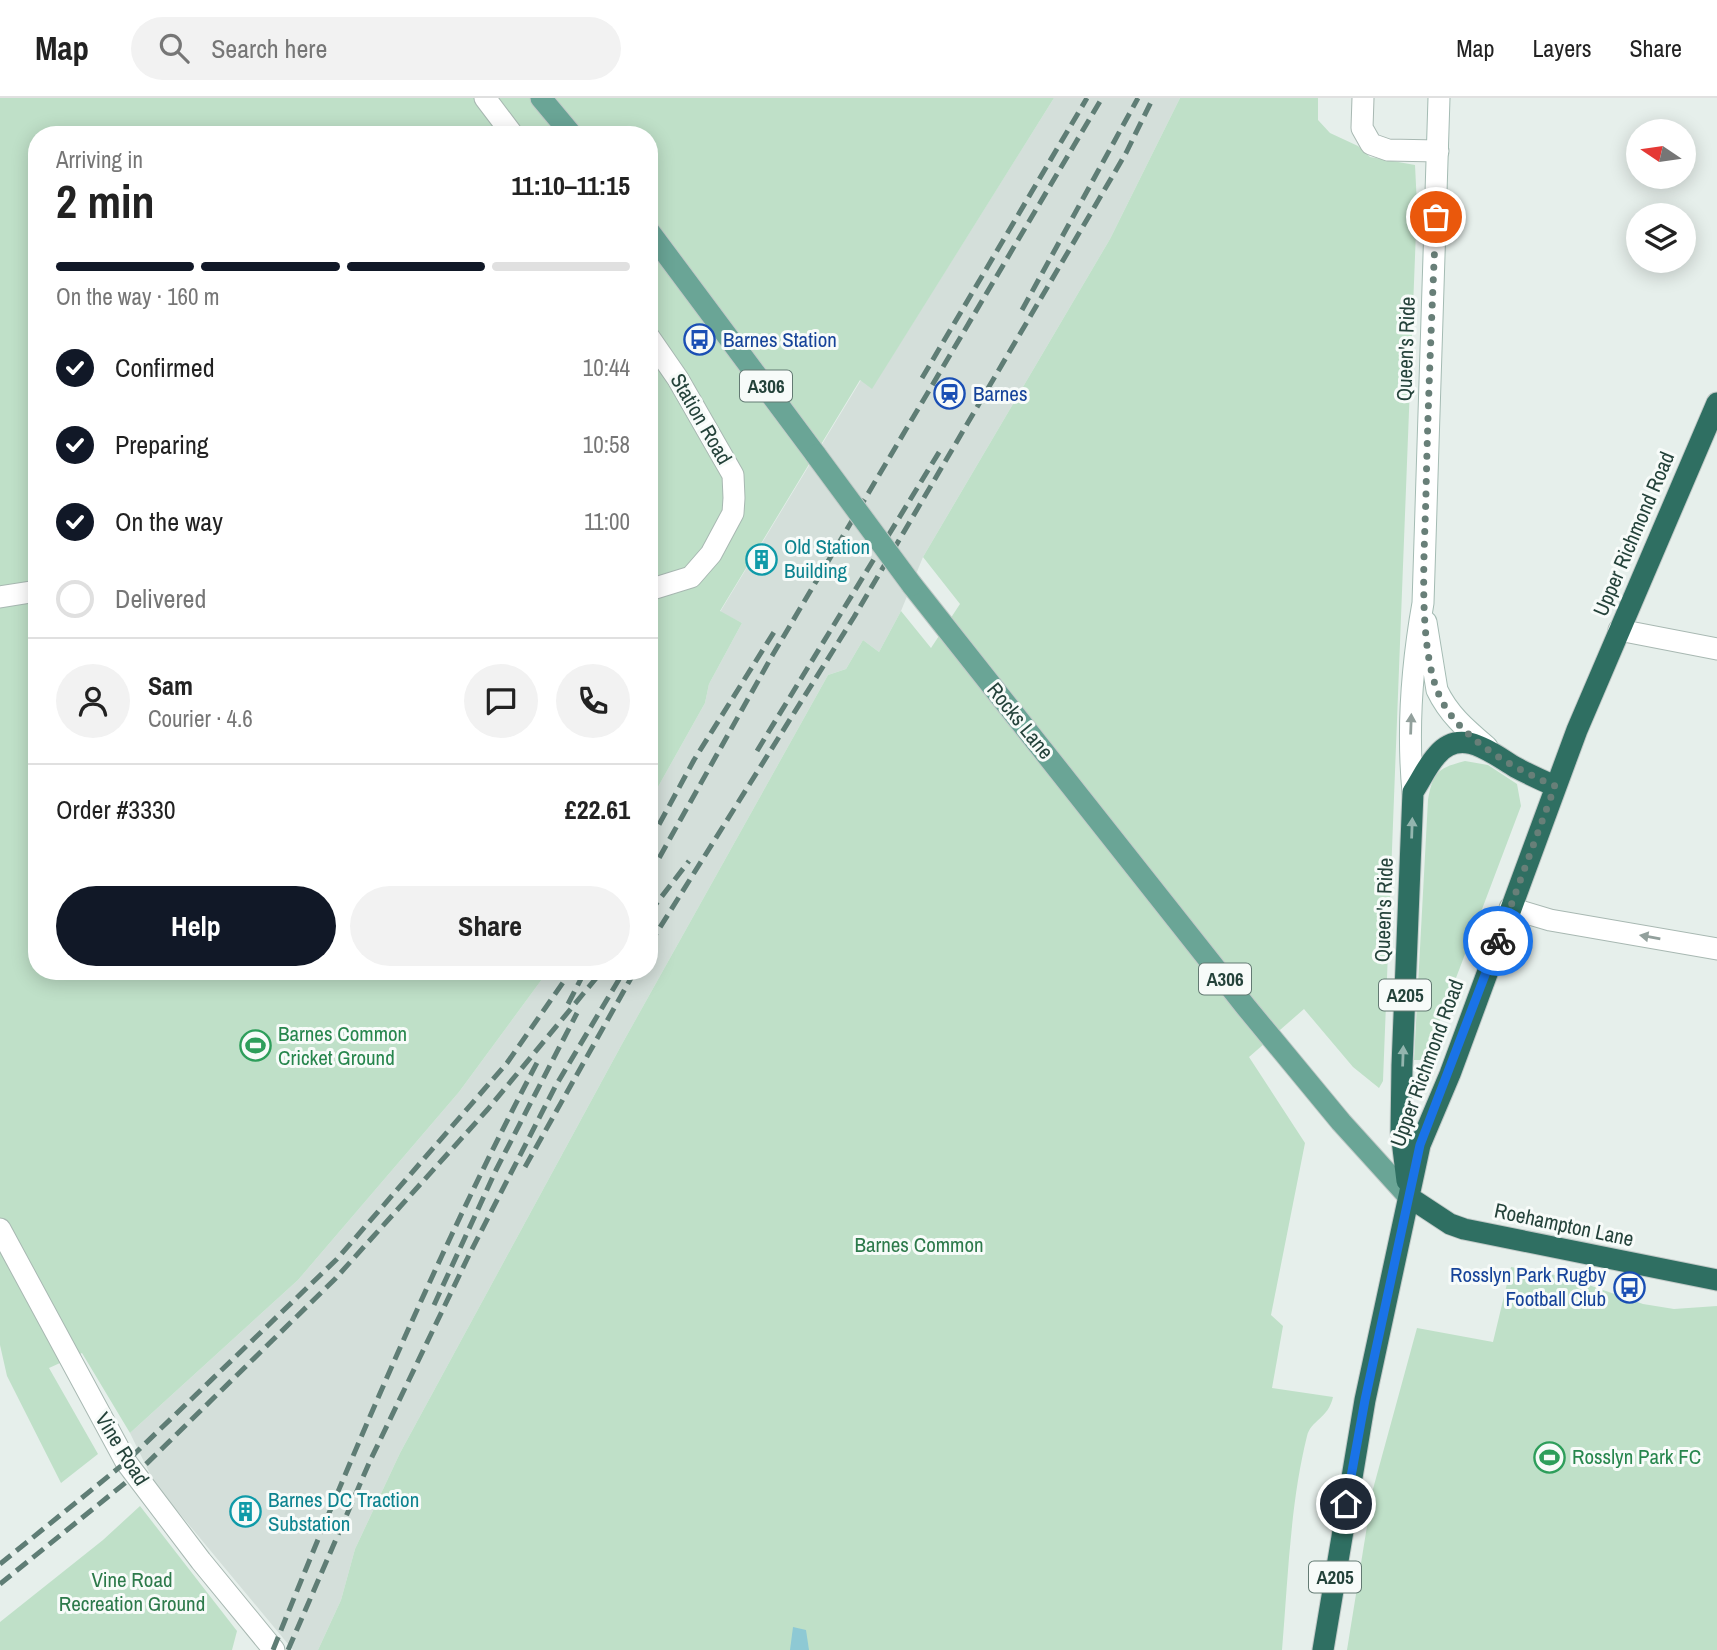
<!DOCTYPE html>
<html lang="en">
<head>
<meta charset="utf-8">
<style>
  :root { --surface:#fff; --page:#f2f2f2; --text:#222; --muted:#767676; --line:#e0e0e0; --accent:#111827 }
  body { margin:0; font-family:"Archivo Narrow",sans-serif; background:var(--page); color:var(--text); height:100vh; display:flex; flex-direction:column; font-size:26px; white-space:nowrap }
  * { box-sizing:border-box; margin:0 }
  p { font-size:23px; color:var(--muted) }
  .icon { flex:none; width:38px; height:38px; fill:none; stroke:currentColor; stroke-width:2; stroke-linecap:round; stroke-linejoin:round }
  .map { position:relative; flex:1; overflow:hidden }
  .sheet { position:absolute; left:28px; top:28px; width:630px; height:854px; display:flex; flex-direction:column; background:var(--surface); border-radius:28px; box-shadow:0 4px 18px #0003 }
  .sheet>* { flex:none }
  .needle { width:46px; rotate:283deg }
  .fabs { position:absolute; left:1626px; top:21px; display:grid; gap:14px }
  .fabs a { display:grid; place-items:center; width:70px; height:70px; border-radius:50%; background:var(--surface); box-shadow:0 4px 18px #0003; font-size:35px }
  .pin { position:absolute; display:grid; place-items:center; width:60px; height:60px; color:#fff; margin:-30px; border:4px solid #fff; border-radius:50%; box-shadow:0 2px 7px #0007 }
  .courier { position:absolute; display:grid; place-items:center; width:70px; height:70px; margin:-35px; border:5px solid #1a73e8; border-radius:50%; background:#fff; color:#222; box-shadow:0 2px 9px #0007 }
  .headline em { font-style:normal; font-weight:700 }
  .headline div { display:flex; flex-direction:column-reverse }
  .headline { display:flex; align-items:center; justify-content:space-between; height:119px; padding:0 28px }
  h1 { font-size:46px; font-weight:700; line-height:52px }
  .bar { display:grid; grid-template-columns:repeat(4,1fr); gap:10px 7px; align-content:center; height:84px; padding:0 28px }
  .bar i { height:9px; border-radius:5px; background:var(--line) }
  .bar .on { background:var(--accent) }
  .bar p { grid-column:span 4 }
  .line { display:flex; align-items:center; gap:18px; padding:0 28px; border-top:2px solid var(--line) }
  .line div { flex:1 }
  .round { display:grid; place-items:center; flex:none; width:74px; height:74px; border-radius:37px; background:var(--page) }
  ol { padding:0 28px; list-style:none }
  li { display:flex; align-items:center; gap:21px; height:77px }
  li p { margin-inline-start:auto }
  li .icon { padding:7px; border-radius:50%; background:var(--accent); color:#fff; stroke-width:4 }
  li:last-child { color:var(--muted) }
  li i { width:38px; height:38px; border:4px solid var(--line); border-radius:50% }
  .action { display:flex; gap:14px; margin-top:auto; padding:14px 28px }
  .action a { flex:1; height:80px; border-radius:42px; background:var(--accent); color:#fff; font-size:28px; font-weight:700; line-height:80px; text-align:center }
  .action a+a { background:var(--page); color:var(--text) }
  header { display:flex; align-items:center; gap:42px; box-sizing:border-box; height:98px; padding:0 35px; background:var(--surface); border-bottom:2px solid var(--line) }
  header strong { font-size:33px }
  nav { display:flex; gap:38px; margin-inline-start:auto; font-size:24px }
  .search { width:490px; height:63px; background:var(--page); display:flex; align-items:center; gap:18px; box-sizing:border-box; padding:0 24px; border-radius:38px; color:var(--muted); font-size:26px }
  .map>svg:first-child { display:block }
  .built { fill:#d4dfda }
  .green { fill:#bfe0c8 }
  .water { fill:#8ec9d4 }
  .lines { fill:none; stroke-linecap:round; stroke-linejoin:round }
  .street-casing { stroke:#a8b8b2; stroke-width:23 }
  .secondary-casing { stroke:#a4bbb3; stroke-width:23 }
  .primary-casing { stroke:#c2cac8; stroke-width:23 }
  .highway-casing { stroke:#c2cac8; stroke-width:23 }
  .street { stroke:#fff; stroke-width:21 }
  .secondary { stroke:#fff; stroke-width:21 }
  .primary { stroke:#6aa596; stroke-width:21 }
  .highway { stroke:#2f6f62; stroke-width:21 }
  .rail { stroke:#5f7d75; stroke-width:5; stroke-dasharray:14 7; stroke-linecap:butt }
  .primary-bridge-casing { stroke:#c2cac8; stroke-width:23; stroke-linecap:butt }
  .primary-bridge { stroke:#6aa596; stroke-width:21 }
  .oneway { fill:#92a09c }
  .oneway2 { fill:#93b5ae }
  .done { stroke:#687f78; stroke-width:7; stroke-dasharray:0 12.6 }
  .route { stroke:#1a73e8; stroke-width:9 }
  .labels { text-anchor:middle; stroke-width:6; stroke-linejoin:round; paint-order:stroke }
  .shield { fill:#f7fbf9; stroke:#637a73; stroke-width:2 }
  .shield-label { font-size:19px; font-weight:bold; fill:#24423a }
  .transit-label { font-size:21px; fill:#164399; stroke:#f7fbf9; text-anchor:start }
  .street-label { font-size:21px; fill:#24423a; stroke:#f7fbf9 }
  .culture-label { font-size:21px; fill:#0d838f; stroke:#f7fbf9; text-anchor:start }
  .leisure-label { font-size:21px; fill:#27864d; stroke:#f7fbf9; text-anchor:start }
  .park-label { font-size:21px; fill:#2d7a4b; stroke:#f7fbf9 }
</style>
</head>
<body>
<header>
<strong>Map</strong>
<div class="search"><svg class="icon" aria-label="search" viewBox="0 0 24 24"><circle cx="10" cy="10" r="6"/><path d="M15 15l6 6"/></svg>Search here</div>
<nav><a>Map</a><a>Layers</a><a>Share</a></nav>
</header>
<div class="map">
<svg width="1717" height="1552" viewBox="0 0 1717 1552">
  <rect width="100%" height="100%" fill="#e6efeb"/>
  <path class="built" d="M1054,0H1180L1110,141L923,459L901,513L879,554L863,542L846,571L828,577L622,946L400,1355L355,1451L341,1502L318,1552H293L170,1404L152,1380L130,1335L298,1182L459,994L548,873H649V705L705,605L709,586L742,525L720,514L861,282L872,290Z"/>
  <path class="green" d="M0,0H1054L872,291L860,282L720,513L742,525L709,586L705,605L649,705V37H37V873H548L459,994L298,1182L130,1335L82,1255L49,1270L98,1356L61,1385L7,1278L0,1247Z
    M1180,0H1318V22L1330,35L1358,48L1370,59L1415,67L1417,107L1383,983L1379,990L1353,969L1304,911L1249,959L1305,1045L1271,1217L1283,1228L1272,1290L1333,1299C1328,1321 1311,1322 1307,1338C1290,1407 1288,1481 1282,1552H318L341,1502L355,1451L400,1355L622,946L828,577L846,571L863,542L879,554L901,513L931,550L960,506L923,459L1110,141Z
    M1465,663L1488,667L1517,686L1521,708L1425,962H1414L1428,702C1433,674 1438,670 1465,663Z
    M1511,1169L1566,1179L1643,1206L1674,1211L1717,1208V1552H1347L1373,1391L1417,1230L1493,1244Z
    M140,1408L237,1533L232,1552H0V1524L103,1442Z"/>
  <path class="water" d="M793,1529L806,1532L809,1552H790Z"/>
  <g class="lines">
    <defs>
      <path id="street" d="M485,0L513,37
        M1363,0L1362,30L1371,46L1388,52L1438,53
        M649,239L678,281L733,377L734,400L733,415L711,456L691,479L649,492
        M0,499L37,493
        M1619,532L1717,551
        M1510,810L1550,822L1717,851
        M0,1131L126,1364L201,1463L274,1552"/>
      <path id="secondary" d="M1426,524L1437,592C1449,617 1466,631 1487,649
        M1413,694C1407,631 1412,567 1423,505L1439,0"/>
      <path id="primary" d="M541,0L572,37
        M649,133L816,357
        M912,487L1246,909L1341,1024L1409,1099"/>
      <path id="highway" d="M1407,1083L1401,1034L1402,968L1413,694C1421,682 1427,668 1437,657C1461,628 1493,656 1515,669C1528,676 1541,682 1555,688
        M1409,1099L1450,1126L1464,1131L1717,1182
        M1323,1552L1365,1302L1420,1047L1450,976L1577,632L1717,305"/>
    </defs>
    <use href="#street" class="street-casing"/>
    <use href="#secondary" class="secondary-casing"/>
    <use href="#primary" class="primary-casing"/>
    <use href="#highway" class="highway-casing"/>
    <use href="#street" class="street"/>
    <use href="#secondary" class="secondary"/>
    <use href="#primary" class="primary"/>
    <use href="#highway" class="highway"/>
    <path class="rail" d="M1022,212L1138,0
      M922,280L1087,0
      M757,653L941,351
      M649,745L694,662L774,534
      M649,778L772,558L1102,0
      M649,815L689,763
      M649,847L854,519L1126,55L1153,0
      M568,906L585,873
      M525,1069L635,873
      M434,1207L496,1072L577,915
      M0,1466L126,1364L337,1161L507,965L571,873
      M0,1486L135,1377L335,1181L488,1011L602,873
      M273,1552C354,1351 439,1151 540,959
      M288,1552L370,1363L470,1155L555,989L624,873"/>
    <defs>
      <path id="primary-bridge" d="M816,357L912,487"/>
    </defs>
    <use href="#primary-bridge" class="primary-bridge-casing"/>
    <use href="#primary-bridge" class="primary-bridge"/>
  </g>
  <defs><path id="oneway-solid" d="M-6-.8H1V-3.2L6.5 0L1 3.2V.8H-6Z" transform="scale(1.75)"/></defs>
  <g class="oneway">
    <use href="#oneway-solid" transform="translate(1411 626) rotate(-88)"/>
    <use href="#oneway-solid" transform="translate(1650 839) rotate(-170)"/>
  </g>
  <g class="oneway2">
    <use href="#oneway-solid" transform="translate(1412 730) rotate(-88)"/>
    <use href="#oneway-solid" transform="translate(1403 958) rotate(-88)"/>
  </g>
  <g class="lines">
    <path class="done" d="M1436,119C1432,210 1428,302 1426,394C1425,450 1416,554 1442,603C1463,643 1515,671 1555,688L1498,843"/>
    <path class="route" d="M1346,1406L1365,1302L1420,1047L1498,843"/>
  </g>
  <defs>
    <symbol id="bus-ring" viewBox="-11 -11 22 22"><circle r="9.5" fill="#f7fbf9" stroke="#1a4fb4" stroke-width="1.5"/><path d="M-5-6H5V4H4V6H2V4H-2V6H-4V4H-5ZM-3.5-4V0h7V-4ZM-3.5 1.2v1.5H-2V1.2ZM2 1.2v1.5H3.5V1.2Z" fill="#1a4fb4"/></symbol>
    <symbol id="station-ring" viewBox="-11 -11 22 22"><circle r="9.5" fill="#f7fbf9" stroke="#1a4fb4" stroke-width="1.5"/><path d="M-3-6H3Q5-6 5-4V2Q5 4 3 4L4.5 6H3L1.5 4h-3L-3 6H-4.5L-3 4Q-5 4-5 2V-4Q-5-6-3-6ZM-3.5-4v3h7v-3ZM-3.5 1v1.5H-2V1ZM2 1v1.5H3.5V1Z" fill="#1a4fb4"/></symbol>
    <symbol id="building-ring" viewBox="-11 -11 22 22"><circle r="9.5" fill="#f7fbf9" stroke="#0f9aa8" stroke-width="1.5"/><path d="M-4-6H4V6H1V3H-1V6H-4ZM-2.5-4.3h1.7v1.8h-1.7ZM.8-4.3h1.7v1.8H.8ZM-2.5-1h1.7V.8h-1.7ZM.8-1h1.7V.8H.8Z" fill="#0f9aa8"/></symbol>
    <symbol id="stadium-ring" viewBox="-11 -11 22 22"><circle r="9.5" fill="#f7fbf9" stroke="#2e9e5b" stroke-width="1.5"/><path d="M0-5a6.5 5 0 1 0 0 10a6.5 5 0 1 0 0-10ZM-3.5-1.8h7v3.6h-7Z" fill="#2e9e5b"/></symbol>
  </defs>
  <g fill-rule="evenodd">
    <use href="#bus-ring" x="682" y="224" width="35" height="35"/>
    <use href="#station-ring" x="932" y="278" width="35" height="35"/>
    <use href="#building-ring" x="744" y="444" width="35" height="35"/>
    <use href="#stadium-ring" x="238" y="930" width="35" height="35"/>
    <use href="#bus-ring" x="1612" y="1172" width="35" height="35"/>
    <use href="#stadium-ring" x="1532" y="1342" width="35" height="35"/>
    <use href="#building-ring" x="228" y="1396" width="35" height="35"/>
  </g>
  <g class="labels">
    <g class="shield">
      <rect x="740" y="272.5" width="52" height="31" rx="5"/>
      <rect x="1199" y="865.5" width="52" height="31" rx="5"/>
      <rect x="1379" y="881.5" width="52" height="31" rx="5"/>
      <rect x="1309" y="1463.5" width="52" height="31" rx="5"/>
    </g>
    <g class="shield-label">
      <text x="766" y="295">A306</text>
      <text x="1225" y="888">A306</text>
      <text x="1405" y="904">A205</text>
      <text x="1335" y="1486">A205</text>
    </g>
    <g class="transit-label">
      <text x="723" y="249">Barnes Station</text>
      <text x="973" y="303">Barnes</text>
      <text x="1606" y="1184" text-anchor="end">Rosslyn Park Rugby<tspan x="1606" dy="24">Football Club</tspan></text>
    </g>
    <g class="street-label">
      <text transform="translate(1406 251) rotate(-88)" y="7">Queen's Ride</text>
      <text transform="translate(701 321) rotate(60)" y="7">Station Road</text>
      <text transform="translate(1634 436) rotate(-67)" y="7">Upper Richmond Road</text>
      <text transform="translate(1020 623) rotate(51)" y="7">Rocks Lane</text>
      <text transform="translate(1384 812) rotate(-88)" y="7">Queen's Ride</text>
      <text transform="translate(1427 965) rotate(-70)" y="7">Upper Richmond Road</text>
      <text transform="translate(1564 1127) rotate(12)" y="7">Roehampton Lane</text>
      <text transform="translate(122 1351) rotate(58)" y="7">Vine Road</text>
    </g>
    <g class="culture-label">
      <text x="784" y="456">Old Station<tspan x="784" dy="24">Building</tspan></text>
      <text x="268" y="1409">Barnes DC Traction<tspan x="268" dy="24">Substation</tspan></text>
    </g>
    <g class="leisure-label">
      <text x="278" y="943">Barnes Common<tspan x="278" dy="24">Cricket Ground</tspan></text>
      <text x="1572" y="1366">Rosslyn Park FC</text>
    </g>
    <g class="park-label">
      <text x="919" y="1154">Barnes Common</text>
      <text x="132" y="1489">Vine Road<tspan x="132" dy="24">Recreation Ground</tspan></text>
    </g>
  </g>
</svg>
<div class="fabs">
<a><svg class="needle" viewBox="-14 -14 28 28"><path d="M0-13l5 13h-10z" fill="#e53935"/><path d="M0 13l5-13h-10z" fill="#767676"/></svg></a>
<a><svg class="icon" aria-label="layers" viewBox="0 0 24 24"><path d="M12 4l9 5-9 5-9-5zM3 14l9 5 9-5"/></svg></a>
</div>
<div class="pin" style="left:1436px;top:119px;background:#ea580c"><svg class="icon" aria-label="bag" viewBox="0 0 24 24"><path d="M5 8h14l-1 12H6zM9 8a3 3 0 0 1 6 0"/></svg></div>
<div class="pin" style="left:1346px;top:1406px;background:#1f2937"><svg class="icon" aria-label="home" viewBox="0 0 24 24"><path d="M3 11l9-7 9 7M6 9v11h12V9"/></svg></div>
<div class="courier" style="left:1498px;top:843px"><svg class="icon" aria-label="bike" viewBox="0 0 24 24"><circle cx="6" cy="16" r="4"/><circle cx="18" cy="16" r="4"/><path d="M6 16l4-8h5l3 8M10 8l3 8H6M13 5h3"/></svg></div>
<section class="sheet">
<div class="headline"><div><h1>2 min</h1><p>Arriving in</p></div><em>11:10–11:15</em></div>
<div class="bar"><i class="on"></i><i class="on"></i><i class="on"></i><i></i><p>On the way · 160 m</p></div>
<ol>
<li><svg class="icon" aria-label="check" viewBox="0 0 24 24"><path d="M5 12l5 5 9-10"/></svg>Confirmed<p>10:44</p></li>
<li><svg class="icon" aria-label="check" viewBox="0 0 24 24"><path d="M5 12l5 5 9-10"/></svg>Preparing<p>10:58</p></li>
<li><svg class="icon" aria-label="check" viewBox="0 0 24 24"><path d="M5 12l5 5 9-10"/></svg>On the way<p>11:00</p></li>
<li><i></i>Delivered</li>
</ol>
<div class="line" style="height:126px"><a class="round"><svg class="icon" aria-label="person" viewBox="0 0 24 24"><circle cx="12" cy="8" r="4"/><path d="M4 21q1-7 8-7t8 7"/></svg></a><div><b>Sam</b><p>Courier · 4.6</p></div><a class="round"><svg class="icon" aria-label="chat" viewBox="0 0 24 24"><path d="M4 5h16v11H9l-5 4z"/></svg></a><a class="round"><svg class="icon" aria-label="phone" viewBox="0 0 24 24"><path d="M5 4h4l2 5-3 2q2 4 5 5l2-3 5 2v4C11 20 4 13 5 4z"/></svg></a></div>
<div class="line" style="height:91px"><div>Order #3330</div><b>£22.61</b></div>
<div class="action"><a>Help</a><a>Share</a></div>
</section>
</div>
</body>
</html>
